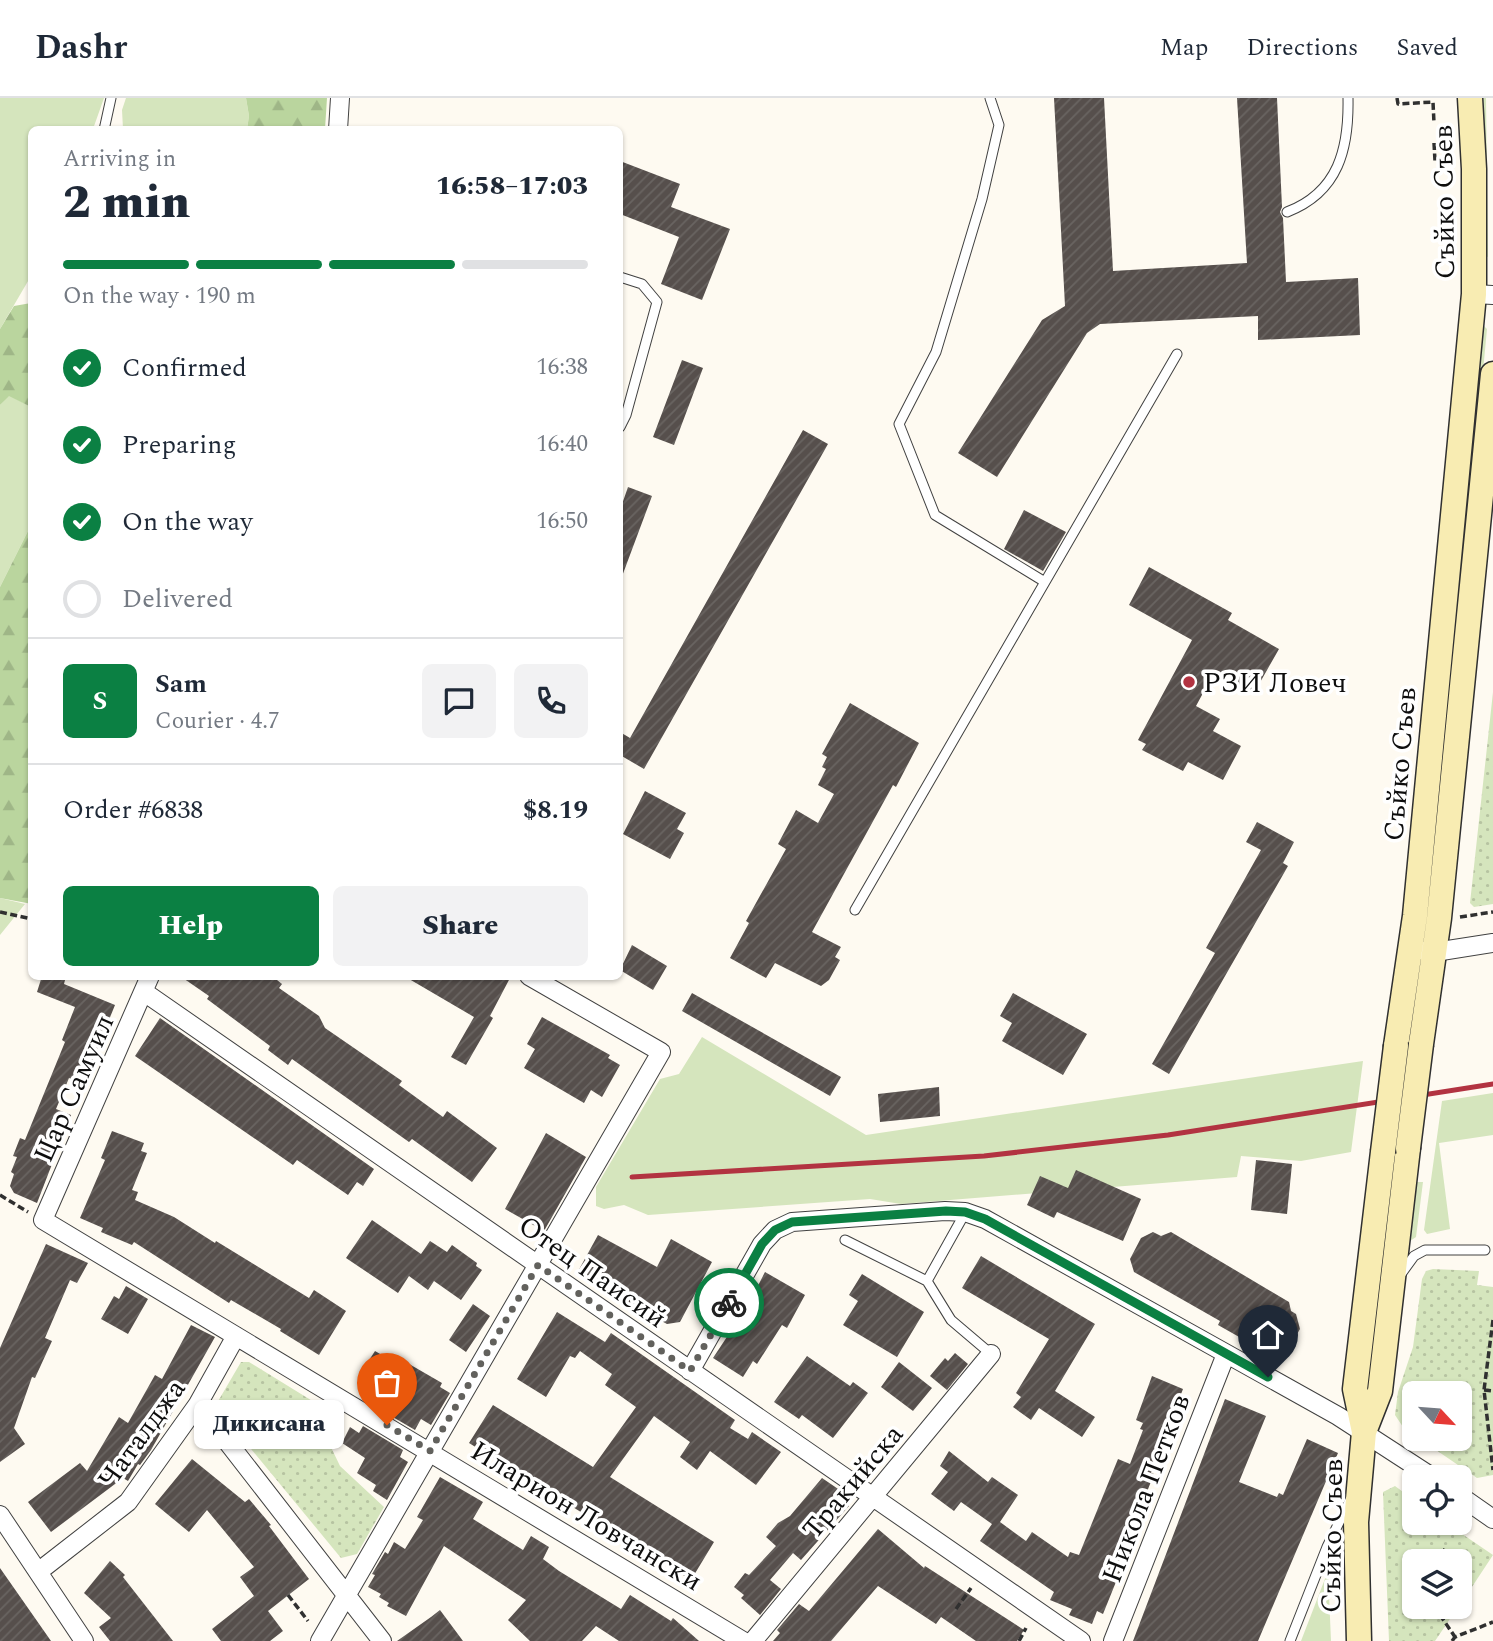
<!DOCTYPE html>
<html lang="en">
<head>
<meta charset="utf-8">
<style>
  :root { --surface:#fff; --page:#f2f2f3; --text:#1f2937; --muted:#747a83; --line:#e0e1e3; --accent:#0b8043 }
  body { margin:0; font-family:Spectral,serif; background:var(--page); color:var(--text); height:100vh; display:flex; flex-direction:column; font-size:26px; white-space:nowrap }
  * { box-sizing:border-box; margin:0 }
  p { font-size:23px; color:var(--muted) }
  .icon { flex:none; width:38px; height:38px; fill:none; stroke:currentColor; stroke-width:2; stroke-linecap:round; stroke-linejoin:round }
  .map { position:relative; flex:1; overflow:hidden }
  .details { position:absolute; left:28px; top:28px; width:595px; height:854px; display:flex; flex-direction:column; background:var(--surface); border-radius:10px; box-shadow:0 2px 5px #0004 }
  .details>* { flex:none }
  .needle { width:46px; rotate:116deg }
  .buttons { position:absolute; left:1402px; top:1283px; display:grid; gap:14px }
  .buttons a { display:grid; place-items:center; width:70px; height:70px; border-radius:10px; background:var(--surface); box-shadow:0 2px 5px #0004; font-size:35px }
  .pin { position:absolute; display:grid; place-items:center; width:60px; height:60px; color:#fff; margin:-72px -30px; border-radius:50% 50% 50% 0; rotate:-45deg; box-shadow:0 0 7px #0007 }
  .pin .icon { rotate:45deg }
  .courier { position:absolute; display:grid; place-items:center; width:70px; height:70px; margin:-35px; border:5px solid #0b8043; border-radius:50%; background:#fff; color:#222; box-shadow:0 2px 9px #0007 }
  .bubble { position:absolute; height:49px; border-radius:10px; background:var(--surface); box-shadow:0 2px 5px #0004; font-size:23px; font-weight:800; line-height:49px; text-align:center }
  .headline em { font-style:normal; font-weight:800 }
  .headline div { display:flex; flex-direction:column-reverse }
  .headline { display:flex; align-items:center; justify-content:space-between; height:119px; padding:0 35px }
  h1 { font-size:46px; font-weight:800; line-height:52px }
  .bar { display:grid; grid-template-columns:repeat(4,1fr); gap:10px 7px; align-content:center; height:84px; padding:0 35px }
  .bar i { height:9px; border-radius:5px; background:var(--line) }
  .bar .on { background:var(--accent) }
  .bar p { grid-column:span 4 }
  .line { display:flex; align-items:center; gap:18px; padding:0 35px; border-top:2px solid var(--line) }
  .line div { flex:1 }
  .round { display:grid; place-items:center; flex:none; width:74px; height:74px; border-radius:10px; background:var(--page) }
  ol { padding:0 35px; list-style:none }
  li { display:flex; align-items:center; gap:21px; height:77px }
  li p { margin-inline-start:auto }
  li .icon { padding:7px; border-radius:50%; background:var(--accent); color:#fff; stroke-width:4 }
  li:last-child { color:var(--muted) }
  li i { width:38px; height:38px; border:4px solid var(--line); border-radius:50% }
  .primary-button { display:flex; gap:14px; margin-top:auto; padding:14px 35px }
  .primary-button a { flex:1; height:80px; border-radius:10px; background:var(--accent); color:#fff; font-size:28px; font-weight:800; line-height:80px; text-align:center }
  .primary-button a+a { background:var(--page); color:var(--text) }
  header { display:flex; align-items:center; gap:42px; box-sizing:border-box; height:98px; padding:0 35px; background:var(--surface); border-bottom:2px solid var(--line) }
  header strong { font-size:33px }
  nav { display:flex; gap:38px; margin-inline-start:auto; font-size:24px }
  .map>svg:first-child { display:block }
  .grass { fill:#d5e5bd }
  .forest { fill:url(#forest-firs) }
  .park { fill:url(#park-dots) }
  .building { fill:url(#building-hatch) }
  .lines { fill:none; stroke-linecap:round; stroke-linejoin:round }
  .lane-casing { stroke:#414141; stroke-width:11 }
  .street-casing { stroke:#414141; stroke-width:20 }
  .secondary-casing { stroke:#303030; stroke-width:27 }
  .path { stroke:#303030; stroke-width:3.5; stroke-dasharray:7 3.5; stroke-linecap:butt }
  .lane { stroke:#fff; stroke-width:9 }
  .street { stroke:#fff; stroke-width:18 }
  .secondary { stroke:#f8ecb2; stroke-width:24 }
  .rail { stroke:#b23341; stroke-width:5 }
  .secondary-bridge-casing { stroke:#303030; stroke-width:27; stroke-linecap:butt }
  .secondary-bridge { stroke:#f8ecb2; stroke-width:24 }
  .done { stroke:#62615d; stroke-width:7; stroke-dasharray:0 12.6 }
  .route { stroke:#0b8043; stroke-width:9 }
  .poi-dot { fill:#b23341; stroke:#fff; stroke-width:2.5 }
  .labels { text-anchor:middle; stroke-width:7; stroke-linejoin:round; paint-order:stroke }
  .street-label { font-size:28px; fill:#0e0e0e; stroke:#fff }
  .poi-label { font-size:28px; fill:#0e0e0e; stroke:#fff; text-anchor:start }
</style>
</head>
<body>
<header>
<strong>Dashr</strong>
<nav><a>Map</a><a>Directions</a><a>Saved</a></nav>
</header>
<div class="map">
<svg width="1493" height="1543" viewBox="0 0 1493 1543">
  <defs>
    <pattern id="forest-firs" width="22" height="20" patternUnits="userSpaceOnUse" patternTransform="scale(1.75)"><rect width="22" height="20" fill="#bad59e"/><path d="M5 1l3.5 6h-7zM16 11l3.5 6h-7z" fill="#9fb687"/></pattern>
    <pattern id="park-dots" width="8" height="8" patternUnits="userSpaceOnUse" patternTransform="scale(1.75)"><rect width="8" height="8" fill="#d5e5bd"/><path d="M2 2h.1M6 6h.1" fill="none" stroke="#b6c3a1" stroke-width="1.8" stroke-linecap="round"/></pattern>
    <pattern id="building-hatch" width="6" height="6" patternUnits="userSpaceOnUse" patternTransform="scale(1.75)"><rect width="6" height="6" fill="#564f4c"/><path d="M-1 1l2-2M0 6l6-6M5 7l2-2" fill="none" stroke="#696461"/></pattern>
  </defs>
  <rect width="100%" height="100%" fill="#fefaf1"/>
  <path class="grass" d="M0,0H104L93,31L32,32L31,178L0,231Z
    M126,0H246L249,18L247,31H123L122,12Z
    M1481,0H1486L1488,159L1485,158Z
    M1484,228L1487,231L1432,812L1426,813L1482,229Z
    M9,297L31,309V427L0,489V307Z
    M0,800L25,806L0,837Z
    M702,939L866,1037L1363,963L1351,1054L1301,1063L1241,1058L1237,1079L901,1106L870,1101L648,1117L624,1107L604,1111L596,1108V1089L660,981L679,976Z
    M1493,995V1037L1439,1045L1450,1131L1427,1136L1424,1132L1442,1003Z
    M1417,1084H1423L1416,1139L1410,1143Z
    M1328,1473L1331,1543H1301Z"/>
  <path class="forest" d="M246,0H327L325,31H247L249,18Z
    M31,205V309L9,298L0,307V231L14,208Z
    M31,427L32,806L0,800V489Z"/>
  <path class="park" d="M1493,594V806L1474,809L1470,805Z
    M1433,1171L1479,1173L1477,1187L1493,1189V1377L1477,1380L1420,1341L1460,1340V1295H1414V1337L1403,1329L1395,1317L1398,1294L1413,1249L1422,1181L1426,1173Z
    M241,1264H249L340,1320L328,1343L340,1368L384,1409L357,1456L341,1460L219,1312L217,1305Z
    M1395,1388L1414,1402V1424L1446,1425L1493,1457L1460,1507V1463H1414V1508L1458,1509L1435,1543H1389L1383,1394Z"/>
  <path class="building" d="M1054,0H1104L1113,173L1247,165L1237,0H1277L1282,109L1280,114L1283,120L1286,184L1358,180L1360,237L1258,242V218L1100,226L1087,235L997,379L958,355L1042,222L1065,208Z
    M620,63L680,86L671,109L730,131L702,202L661,186L679,139L620,116Z
    M682,262L703,270L674,347L653,339Z
    M803,332L828,346L644,671L620,657V634L630,640Z
    M628,389L652,398L621,481L620,480V412Z
    M1024,412L1066,434L1043,473L1004,451Z
    M1149,469L1232,515L1228,522L1279,551L1254,595L1215,573L1196,608L1220,621L1213,633L1241,648L1223,682L1188,664L1183,673L1142,652L1146,646L1138,642L1192,542L1129,507Z
    M850,605L919,645L896,689L893,687L812,834L841,849L835,859L840,862L829,882L821,888L775,865L766,880L730,860L749,825L746,823L786,751L778,746L796,712L818,725L834,696L818,687L826,671L822,669L827,659L822,656Z
    M645,693L686,715L677,731L684,735L670,761L623,736Z
    M1257,724L1294,744L1283,765L1288,768L1169,976L1152,966L1215,855L1206,850L1261,752L1246,744Z
    M632,847L667,868L653,892L620,872Z
    M42,878H66L64,886L115,907L83,986L69,980L56,1011L71,1017L37,1105L14,1095L10,1088L14,1076L11,1074L17,1059L13,1058L20,1040L25,1042L65,944L62,942L75,909L37,894Z
    M180,878H272L282,886L279,890L319,918L325,930L402,983L399,987L443,1019L447,1013L497,1050L472,1084L412,1041L409,1044L292,961L288,967L268,952L270,948L207,901L209,898Z
    M404,878H511L490,918L493,920L466,967L451,959L474,919Z
    M692,895L841,979L830,998L682,913Z
    M1013,895L1087,936L1063,977L1002,943L1012,925L1000,918Z
    M542,919L610,957L608,960L620,967L602,999L591,992L584,1005L524,970L535,951L527,946Z
    M160,920L374,1071L363,1088L357,1084L348,1097L297,1062L293,1067L135,958Z
    M939,989L940,1018L880,1024L878,996Z
    M112,1033L144,1045L141,1053L147,1055L132,1092L138,1094L135,1102L174,1119L215,1145L216,1143L309,1200L314,1192L346,1213L319,1257L280,1233L281,1231L231,1202L229,1205L134,1144L132,1147L101,1134L103,1130L80,1120L105,1062L101,1060Z
    M546,1035L586,1059L544,1133L505,1111Z
    M1256,1062L1292,1066L1287,1116L1251,1112Z
    M1076,1072L1141,1101L1123,1143L1057,1114L1054,1120L1027,1107L1040,1078L1068,1090Z
    M372,1122L421,1156L430,1143L447,1154L452,1147L477,1165L476,1168L482,1172L461,1202L434,1183L428,1192L409,1178L398,1195L346,1160Z
    M1153,1134L1161,1138L1171,1134L1289,1204L1291,1213L1296,1216L1300,1231L1287,1253L1271,1257L1218,1227L1220,1223L1134,1174L1130,1161L1141,1140Z
    M598,1137L657,1169L671,1141L712,1164L680,1224L667,1226L576,1177Z
    M46,1146L88,1165L77,1185L70,1182L45,1240L52,1243L35,1280L32,1279L14,1330L25,1346L0,1364V1250Z
    M981,1158L1095,1226L1055,1293L1095,1319L1082,1339L1039,1310L1031,1322L1013,1309L1021,1299L1016,1295L1049,1241L962,1190Z
    M765,1174L805,1197L787,1230L782,1227L757,1266L753,1263L743,1279L713,1260L748,1207Z
    M862,1176L924,1214L897,1259L843,1227L858,1203L849,1197Z
    M126,1188L148,1201L128,1236L101,1221L114,1198L119,1201Z
    M473,1206L490,1218L466,1254L449,1242Z
    M557,1214L605,1244L611,1235L735,1322L730,1330L748,1341L752,1334L781,1354L756,1387L710,1353L697,1372L680,1359L690,1344L654,1318L610,1379L714,1444L691,1482L469,1345L493,1307L593,1369L636,1309L605,1287L612,1276L580,1253L575,1260L570,1258L546,1299L517,1281Z
    M191,1227L215,1239L151,1352L140,1367L138,1366L128,1383L123,1380L51,1434L28,1404L80,1365L87,1373L119,1319L128,1325L155,1277L162,1281Z
    M375,1253L394,1264L397,1259L442,1285L440,1289L450,1295L431,1327L421,1321L415,1332L374,1308L377,1304L365,1297L376,1277L364,1270Z
    M955,1255L968,1266L947,1292L930,1278L945,1260L948,1263Z
    M807,1258L850,1288L853,1284L868,1295L833,1340L802,1317L799,1321L774,1304Z
    M899,1264L932,1290L913,1313L881,1289Z
    M1152,1278L1183,1291L1151,1375L1154,1376L1116,1472L1120,1474L1103,1516L1097,1513L1092,1526L1069,1517L1072,1511L1050,1502L1054,1494L980,1443L992,1426L961,1404L954,1413L931,1396L948,1374L940,1368L949,1353L988,1384L992,1379L1018,1397L1000,1424L1026,1443L1032,1434L1068,1459L1070,1454L1079,1457L1118,1361L1130,1366L1143,1332L1140,1331L1143,1325L1136,1322Z
    M1225,1301L1266,1318L1239,1384L1277,1399L1279,1395L1283,1397L1307,1341L1338,1355L1258,1543H1133Z
    M363,1328L403,1352L400,1359L408,1364L387,1402L373,1393L376,1387L357,1375L365,1360L342,1345L350,1329L359,1335Z
    M192,1361L245,1404L249,1401L271,1427L269,1428L309,1481L268,1513L283,1533L270,1543H221L212,1531L254,1498L240,1479L254,1469L207,1412L189,1434L155,1406Z
    M440,1379L483,1404L473,1421L523,1452L531,1438L549,1449L543,1461L559,1473L621,1511L630,1497L671,1523L673,1520L699,1543H619L596,1528L582,1543H530L508,1522L526,1502L444,1448L406,1518L387,1508L389,1505L379,1499L381,1496L368,1489L375,1477L372,1476L385,1454L388,1456L394,1444L405,1451L423,1422L417,1419Z
    M822,1380L847,1397L849,1408L801,1462L793,1455L770,1482L781,1491L760,1517L741,1500L744,1497L734,1489L745,1475L749,1477L776,1448L766,1439L778,1425L790,1418Z
    M878,1431L924,1470L925,1468L1024,1532L1017,1543H976L941,1519L936,1526L878,1488L831,1543H773L780,1535L777,1532L799,1506L809,1513Z
    M110,1463L125,1477L123,1479L173,1543H110L99,1529L111,1520L84,1495Z
    M0,1470L51,1543H0Z
    M440,1512L463,1543H397L431,1519Z"/>
  <g class="lines">
    <defs>
      <path id="lane" d="M990,0L999,27L982,101L936,254L899,326L935,417L1045,484
        M104,32L111,0
        M1287,114C1339,94 1349,50 1348,0
        M620,179L642,186L657,204L626,317L620,329
        M855,812L1177,256
        M845,1142L927,1183L951,1222L991,1256
        M1401,1176L1414,1158L1425,1152H1485
        M927,1183L965,1115
        M1290,1543L1327,1449L1350,1402"/>
      <path id="street" d="M338,32L340,0
        M1474,196L1493,197
        M1424,853L1435,854L1493,845
        M150,878L43,1122L743,1543
        M144,894L1081,1543
        M690,1273L762,1146L775,1132L792,1124L945,1113L965,1114L985,1121L1338,1318L1432,1379
        M198,1306L382,1543
        M1460,1398L1493,1421
        M0,1417L84,1543
        M38,1474L128,1404L198,1306L236,1238
        M320,1543L661,954L529,878
        M753,1543L991,1256
        M1113,1543L1226,1256"/>
      <path id="secondary" d="M1421,946L1439,820L1493,276
        M1396,948L1415,818L1474,196V71L1470,0
        M1364,1334L1355,1291L1383,1054
        M1359,1543L1356,1424L1364,1334L1380,1293L1408,1050"/>
    </defs>
    <use href="#lane" class="lane-casing"/>
    <use href="#street" class="street-casing"/>
    <use href="#secondary" class="secondary-casing"/>
    <path class="path" d="M1397,0L1398,6L1433,4L1434,25
      M1434,45L1435,63L1450,62
      M0,814L32,821
      M1460,819L1493,814
      M0,1097L28,1114
      M1493,1222L1484,1292L1493,1372
      M1484,1292L1493,1293
      M1438,1463L1445,1451
      M288,1497L308,1523
      M1434,1508L1455,1539
      M956,1511L971,1490
      M1019,1543L1026,1530
      M1452,1543L1455,1539L1493,1524"/>
    <use href="#lane" class="lane"/>
    <use href="#street" class="street"/>
    <use href="#secondary" class="secondary"/>
    <path class="rail" d="M632,1079L984,1058L1168,1037L1493,986"/>
    <defs>
      <path id="secondary-bridge" d="M1408,1050L1421,946
        M1383,1054L1396,948"/>
    </defs>
    <use href="#secondary-bridge" class="secondary-bridge-casing"/>
    <use href="#secondary-bridge" class="secondary-bridge"/>
  </g>
  <g class="lines">
    <path class="done" d="M387,1327L430,1353L538,1167L690,1273L729,1205"/>
    <path class="route" d="M729,1205L762,1146L775,1132L792,1124L946,1113L965,1114L985,1121L1268,1279"/>
  </g>
  <circle class="poi-dot" cx="1189" cy="584" r="7"/>
  <g class="labels">
    <g class="street-label">
      <text transform="translate(1443 104) rotate(-91)" y="10">Съйко Съев</text>
      <text transform="translate(1399 666) rotate(-85)" y="10">Съйко Съев</text>
      <text transform="translate(73 990) rotate(-66)" y="10">Цар Самуил</text>
      <text transform="translate(593 1173) rotate(35)" y="10">Отец Паисий</text>
      <text transform="translate(141 1335) rotate(-54)" y="10">Чаталджа</text>
      <text transform="translate(852 1383) rotate(-50)" y="10">Тракийска</text>
      <text transform="translate(1145 1390) rotate(-69)" y="10">Никола Петков</text>
      <text transform="translate(587 1417) rotate(31)" y="10">Иларион Ловчански</text>
      <text transform="translate(1331 1438) rotate(-89)" y="10">Съйко Съев</text>
    </g>
    <g class="poi-label">
      <text x="1203" y="594">РЗИ Ловеч</text>
    </g>
  </g>
</svg>
<div class="buttons">
<a><svg class="needle" viewBox="-14 -14 28 28"><path d="M0-13l5 13h-10z" fill="#e53935"/><path d="M0 13l5-13h-10z" fill="#747a83"/></svg></a>
<a><svg class="icon" aria-label="locate" viewBox="0 0 24 24"><circle cx="12" cy="12" r="6"/><path d="M12 2v4M12 18v4M2 12h4M18 12h4"/></svg></a>
<a><svg class="icon" aria-label="layers" viewBox="0 0 24 24"><path d="M12 4l9 5-9 5-9-5zM3 14l9 5 9-5"/></svg></a>
</div>
<div class="pin" style="left:387px;top:1327px;background:#ea580c"><svg class="icon" aria-label="bag" viewBox="0 0 24 24"><path d="M5 8h14l-1 12H6zM9 8a3 3 0 0 1 6 0"/></svg></div>
<div class="pin" style="left:1268px;top:1279px;background:#1f2937"><svg class="icon" aria-label="home" viewBox="0 0 24 24"><path d="M3 11l9-7 9 7M6 9v11h12V9"/></svg></div>
<div class="courier" style="left:729px;top:1205px"><svg class="icon" aria-label="bike" viewBox="0 0 24 24"><circle cx="6" cy="16" r="4"/><circle cx="18" cy="16" r="4"/><path d="M6 16l4-8h5l3 8M10 8l3 8H6M13 5h3"/></svg></div>
<div class="bubble" style="left:194px;top:1302px;width:150px">Дикисана</div>
<section class="details">
<div class="headline"><div><h1>2 min</h1><p>Arriving in</p></div><em>16:58–17:03</em></div>
<div class="bar"><i class="on"></i><i class="on"></i><i class="on"></i><i></i><p>On the way · 190 m</p></div>
<ol>
<li><svg class="icon" aria-label="check" viewBox="0 0 24 24"><path d="M5 12l5 5 9-10"/></svg>Confirmed<p>16:38</p></li>
<li><svg class="icon" aria-label="check" viewBox="0 0 24 24"><path d="M5 12l5 5 9-10"/></svg>Preparing<p>16:40</p></li>
<li><svg class="icon" aria-label="check" viewBox="0 0 24 24"><path d="M5 12l5 5 9-10"/></svg>On the way<p>16:50</p></li>
<li><i></i>Delivered</li>
</ol>
<div class="line" style="height:126px"><b class="round" style="background:var(--accent);color:#fff">S</b><div><b>Sam</b><p>Courier · 4.7</p></div><a class="round"><svg class="icon" aria-label="chat" viewBox="0 0 24 24"><path d="M4 5h16v11H9l-5 4z"/></svg></a><a class="round"><svg class="icon" aria-label="phone" viewBox="0 0 24 24"><path d="M5 4h4l2 5-3 2q2 4 5 5l2-3 5 2v4C11 20 4 13 5 4z"/></svg></a></div>
<div class="line" style="height:91px"><div>Order #6838</div><b>$8.19</b></div>
<div class="primary-button"><a>Help</a><a>Share</a></div>
</section>
</div>
</body>
</html>
